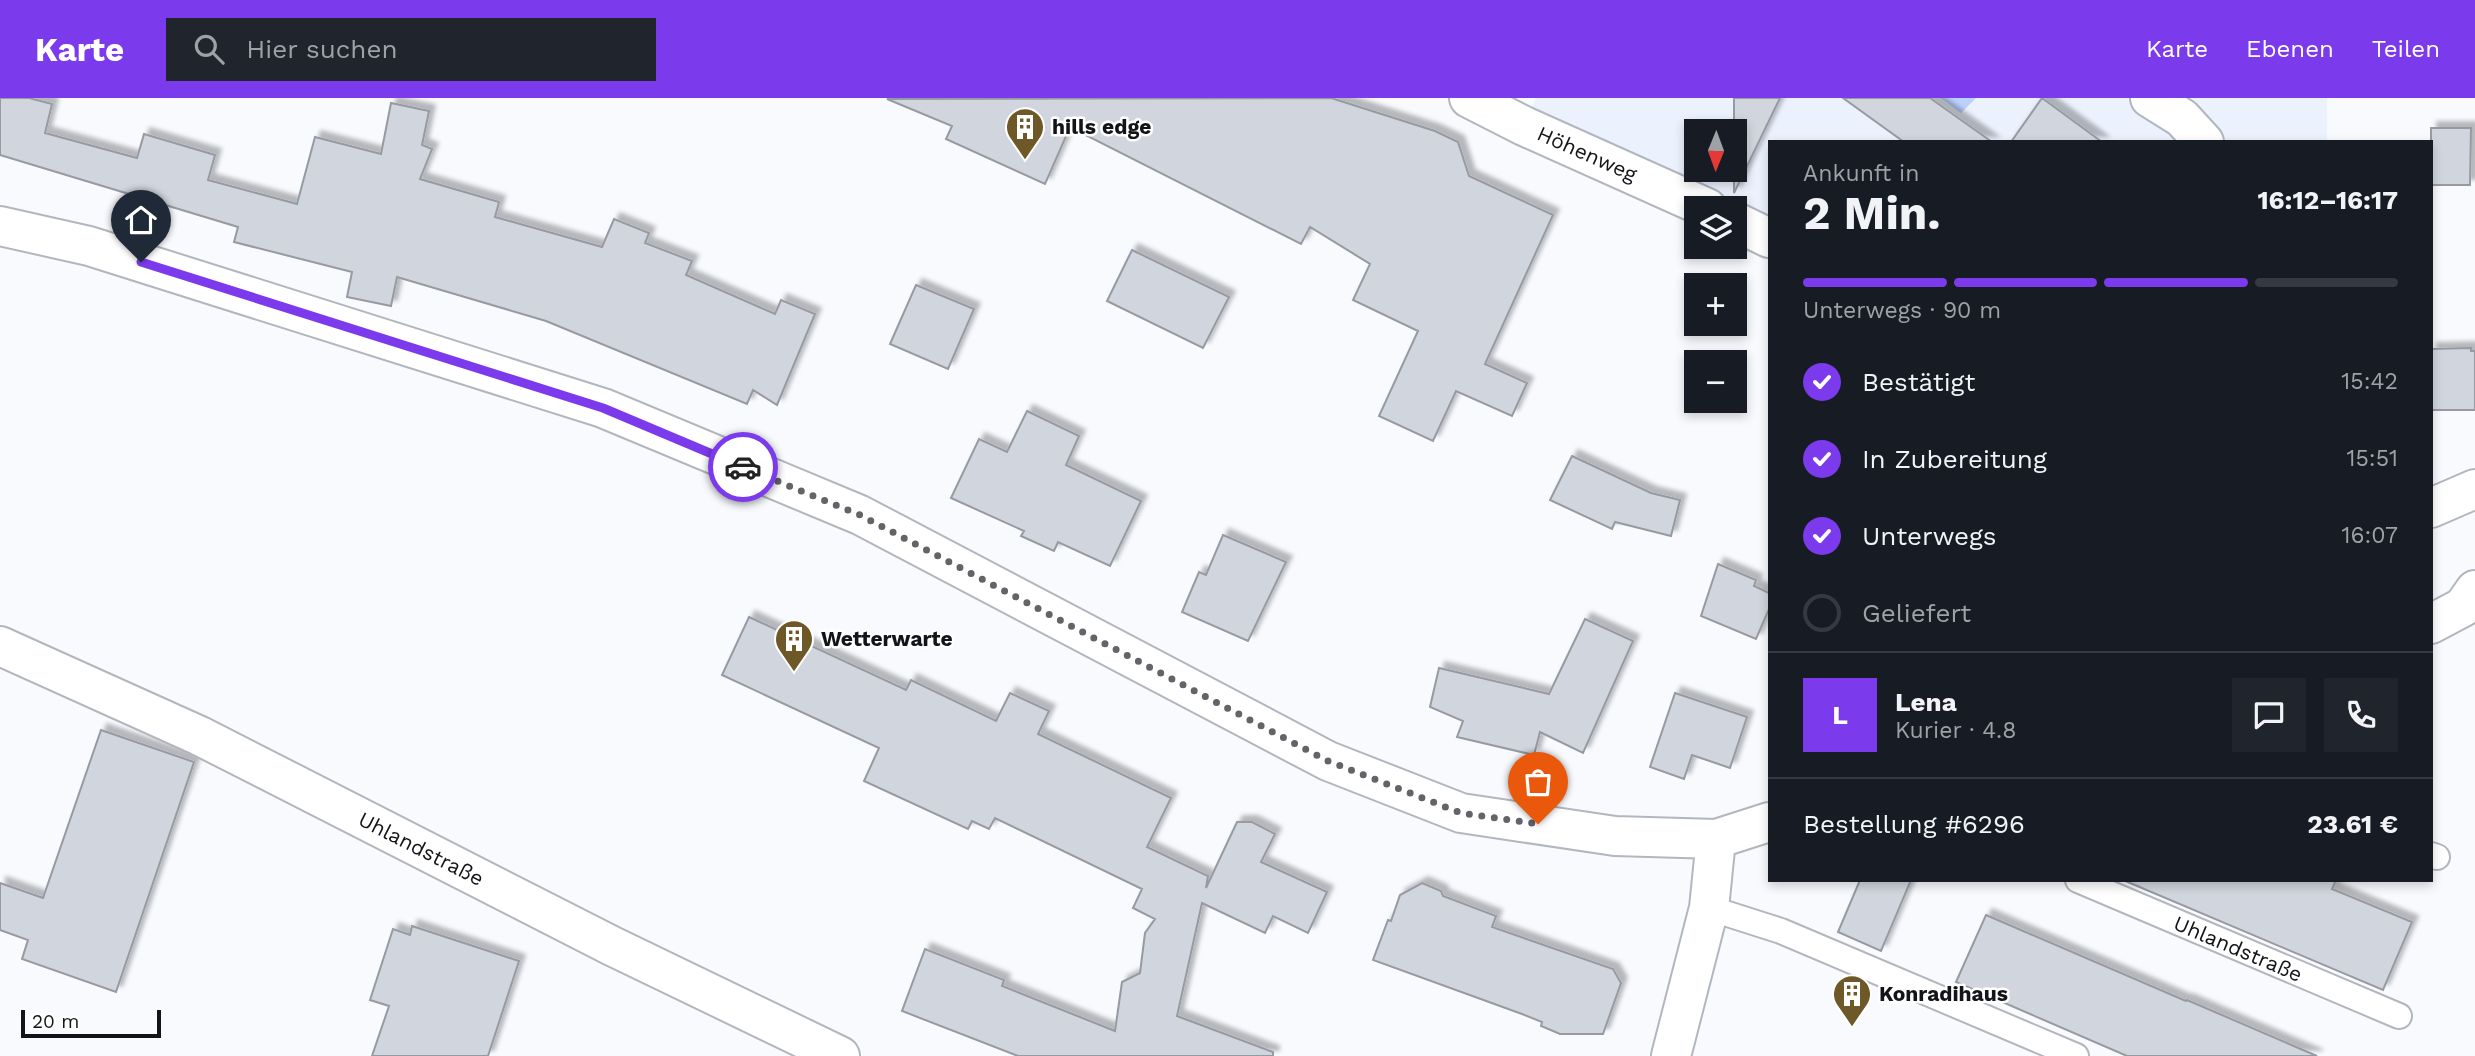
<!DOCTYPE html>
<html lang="de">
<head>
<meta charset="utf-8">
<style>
  :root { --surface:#171b24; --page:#20242c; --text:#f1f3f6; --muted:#9ea1a6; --line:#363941; --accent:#7c3aed }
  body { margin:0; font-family:"Work Sans",sans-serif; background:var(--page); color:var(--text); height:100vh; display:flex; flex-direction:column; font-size:26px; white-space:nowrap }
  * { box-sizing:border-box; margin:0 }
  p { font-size:23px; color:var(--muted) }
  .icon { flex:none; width:38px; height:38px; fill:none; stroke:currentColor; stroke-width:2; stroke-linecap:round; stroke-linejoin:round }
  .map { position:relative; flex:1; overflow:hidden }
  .details { position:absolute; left:1768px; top:42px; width:665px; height:742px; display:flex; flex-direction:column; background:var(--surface); border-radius:0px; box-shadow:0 4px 10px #0003 }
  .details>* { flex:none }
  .needle { width:46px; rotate:181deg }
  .tools { position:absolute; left:1684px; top:21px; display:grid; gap:14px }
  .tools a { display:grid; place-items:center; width:63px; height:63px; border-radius:0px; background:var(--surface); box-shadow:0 4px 10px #0003; font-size:35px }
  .scale { position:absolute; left:21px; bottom:18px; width:140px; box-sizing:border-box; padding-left:7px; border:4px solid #121417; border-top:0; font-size:19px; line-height:24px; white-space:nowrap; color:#121417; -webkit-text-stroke:5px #fff; paint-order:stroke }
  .pin { position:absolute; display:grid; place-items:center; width:60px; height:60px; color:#fff; margin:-72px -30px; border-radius:50% 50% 50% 0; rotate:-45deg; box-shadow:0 0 7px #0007 }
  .pin .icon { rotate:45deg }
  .courier { position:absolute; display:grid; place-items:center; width:70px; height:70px; margin:-35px; border:5px solid #7c3aed; border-radius:50%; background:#fff; color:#222; box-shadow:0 2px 9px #0007 }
  .overview em { font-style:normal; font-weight:700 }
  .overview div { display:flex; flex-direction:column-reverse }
  .overview { display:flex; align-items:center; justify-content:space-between; height:119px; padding:0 35px }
  h1 { font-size:46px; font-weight:700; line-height:52px }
  .bar { display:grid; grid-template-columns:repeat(4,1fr); gap:10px 7px; align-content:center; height:84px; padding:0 35px }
  .bar i { height:9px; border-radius:5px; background:var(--line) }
  .bar .selected { background:var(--accent) }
  .bar p { grid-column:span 4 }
  .line { display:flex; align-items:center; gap:18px; padding:0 35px; border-top:2px solid var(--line) }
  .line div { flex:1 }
  .round { display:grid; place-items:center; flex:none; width:74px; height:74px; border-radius:0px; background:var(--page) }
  ol { padding:0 35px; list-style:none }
  li { display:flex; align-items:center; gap:21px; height:77px }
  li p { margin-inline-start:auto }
  li .icon { padding:7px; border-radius:50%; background:var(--accent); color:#fff; stroke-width:4 }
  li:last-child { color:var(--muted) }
  li i { width:38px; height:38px; border:4px solid var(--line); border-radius:50% }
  header { display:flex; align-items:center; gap:42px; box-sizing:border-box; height:98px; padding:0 35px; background:var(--accent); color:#fff }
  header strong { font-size:33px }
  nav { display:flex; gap:38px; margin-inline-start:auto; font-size:24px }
  .search { width:490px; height:63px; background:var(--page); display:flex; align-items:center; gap:18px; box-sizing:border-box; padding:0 24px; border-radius:0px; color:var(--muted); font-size:26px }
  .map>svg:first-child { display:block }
  .built { fill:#ebf2fe; fill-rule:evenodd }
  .green { fill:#bad0fd }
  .building { fill:#d1d6de; stroke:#969aa2; stroke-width:2; filter:url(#shadow) }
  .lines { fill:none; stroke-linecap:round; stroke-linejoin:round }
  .lane-casing { stroke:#b2b6be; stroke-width:28 }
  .street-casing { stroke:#b2b6be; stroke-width:42 }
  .lane { stroke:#fff; stroke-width:24 }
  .street { stroke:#fff; stroke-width:38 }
  .done { stroke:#626468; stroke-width:7; stroke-dasharray:0 12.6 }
  .route { stroke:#7c3aed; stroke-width:9 }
  .labels { text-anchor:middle; stroke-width:5; stroke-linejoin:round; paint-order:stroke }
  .poi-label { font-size:21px; font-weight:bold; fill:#121417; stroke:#fff; text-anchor:start }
  .street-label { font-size:21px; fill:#121417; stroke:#fff }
</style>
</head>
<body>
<header>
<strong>Karte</strong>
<div class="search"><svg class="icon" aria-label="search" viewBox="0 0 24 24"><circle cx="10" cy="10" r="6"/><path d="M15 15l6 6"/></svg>Hier suchen</div>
<nav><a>Karte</a><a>Ebenen</a><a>Teilen</a></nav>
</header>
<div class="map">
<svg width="2475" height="958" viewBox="0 0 2475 958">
  <defs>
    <filter id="shadow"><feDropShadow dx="6" dy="-6" stdDeviation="2" flood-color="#0004"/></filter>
  </defs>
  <rect width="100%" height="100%" fill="#f8fafe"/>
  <path class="built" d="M1536,0H2327V44H1769V140L1524,28ZM1696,33H1734V72H1696Z"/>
  <path class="green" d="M1941,0H1976L1961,15Z"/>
  <path class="building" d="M0,0H29L52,6L45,35L137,60L144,36L215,57L208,82L297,106L315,39L381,56L391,5L429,13L422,47L432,51L420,81L499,104L495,119L602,149L614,121L649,135L645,145L692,163L686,177L775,216L781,202L815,216L777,307L753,292L747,306L546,223L397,179L391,208L347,199L352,174L234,144L238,129L0,57Z
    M1331,0L1435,33L1458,44L1469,78L1553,117L1485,266L1527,285L1512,318L1456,293L1433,343L1379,318L1418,233L1353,202L1370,166L1310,129L1301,146L1070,29L1045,86L946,41L952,28L887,1Z
    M1734,0H1780L1734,95Z
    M1843,0H1930L1992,44H1904Z
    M2042,0L2102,44H2011Z
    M2431,30H2471L2470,87H2431Z
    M1132,152L1229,199L1203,250L1107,203Z
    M916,187L974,211L948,271L890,246Z
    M2471,250V253H2475V312H2431V251Z
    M1027,313L1079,338L1066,367L1141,403L1110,468L1058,444L1054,453L1021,438L1024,433L951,400L979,341L1007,354Z
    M1572,358L1651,395L1680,402L1671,438L1615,424L1612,431L1550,402Z
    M1223,437L1286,464L1248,543L1182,514L1199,474L1206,477Z
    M1718,466L1756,482L1754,488L1769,495V511L1756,541L1701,518Z
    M749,519L906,592L911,582L996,623L1010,595L1049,613L1038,636L1171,700L1147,749L1208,778L1206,790L1237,724H1252L1275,736L1261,764L1327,794L1308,835L1273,818L1265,835L1202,805L1177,918L1273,954V958H1018L902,913L925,851L1004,882L1002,888L1115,933L1122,884L1140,875L1145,835L1155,821L1133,810L1142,791L995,720L989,731L972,723L968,731L864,683L879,650L722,577Z
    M1585,521L1633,543L1583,655L1540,634L1534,657L1457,639L1463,623L1430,609L1439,570L1549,596Z
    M1675,595L1747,619L1730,670L1692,657L1684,681L1650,669Z
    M101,632L194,664L116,894L22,861L28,842L0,832V785L43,800Z
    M1860,782H1911L1881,853L1838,834Z
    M2123,782H2336L2332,791L2412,824L2383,892Z
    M1422,785L1441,793L1443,798L1496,818L1492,829L1613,871L1621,885L1603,936H1560L1541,928L1542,924L1522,916L1373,862L1388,822L1391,823L1400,797Z
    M1986,817L2186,903L2187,902L2317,958H2127L1956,884Z
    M412,828L519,863L488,958H372L389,908L370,902L393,831L410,837Z"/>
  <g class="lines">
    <defs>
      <path id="lane" d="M2431,757L2437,759
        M2078,782L2399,918
        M1709,810L1781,833L2076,958"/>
      <path id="street" d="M1469,0L1524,28L1707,110
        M2150,0L2182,20L2204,44
        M1734,123L1769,140
        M0,128L89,148L603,310L860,417L1328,663L1461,715L1615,738L1716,741L1769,724
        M2431,410L2475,391
        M2431,526L2463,509L2475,492
        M0,548L200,638L612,848L840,958
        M1671,958L1709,810L1716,741"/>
    </defs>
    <use href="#lane" class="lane-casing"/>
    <use href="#street" class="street-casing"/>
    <use href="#lane" class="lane"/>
    <use href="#street" class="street"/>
  </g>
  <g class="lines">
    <path class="done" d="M743,369L860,417L1328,663L1461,715L1538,726"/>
    <path class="route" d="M141,164L603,310L743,369"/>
  </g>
  <defs>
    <symbol id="building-pin" viewBox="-11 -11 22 30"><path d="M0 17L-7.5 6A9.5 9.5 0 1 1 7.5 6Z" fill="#6f5828" stroke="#fff"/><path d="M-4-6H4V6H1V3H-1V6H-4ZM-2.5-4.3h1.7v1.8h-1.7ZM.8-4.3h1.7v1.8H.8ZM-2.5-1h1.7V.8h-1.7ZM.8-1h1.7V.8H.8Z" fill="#fff"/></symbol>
  </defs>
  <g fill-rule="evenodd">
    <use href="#building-pin" x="1003" y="7" width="44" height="60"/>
    <use href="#building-pin" x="772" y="519" width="44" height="60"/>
    <use href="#building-pin" x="1830" y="874" width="44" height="60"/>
  </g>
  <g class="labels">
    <g class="poi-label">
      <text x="1052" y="36">hills edge</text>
      <text x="821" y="548">Wetterwarte</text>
      <text x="1879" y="903">Konradihaus</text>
    </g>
    <g class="street-label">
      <text transform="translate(1587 56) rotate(24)" y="7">Höhenweg</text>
      <text transform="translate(421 751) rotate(27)" y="7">Uhlandstraße</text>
      <text transform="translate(2238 851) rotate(23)" y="7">Uhlandstraße</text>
    </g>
  </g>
</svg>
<div class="tools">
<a><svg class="needle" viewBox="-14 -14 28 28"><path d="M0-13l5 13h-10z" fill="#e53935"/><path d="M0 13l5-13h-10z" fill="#9ea1a6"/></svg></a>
<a><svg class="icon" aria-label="layers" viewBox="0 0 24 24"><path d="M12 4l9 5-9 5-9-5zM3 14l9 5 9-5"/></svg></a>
<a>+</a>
<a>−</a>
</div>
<div class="scale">20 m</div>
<div class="pin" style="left:1538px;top:726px;background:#ea580c"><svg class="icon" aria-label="bag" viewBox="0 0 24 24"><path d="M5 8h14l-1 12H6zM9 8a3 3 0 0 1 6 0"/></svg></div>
<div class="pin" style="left:141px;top:164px;background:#1f2937"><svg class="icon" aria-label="home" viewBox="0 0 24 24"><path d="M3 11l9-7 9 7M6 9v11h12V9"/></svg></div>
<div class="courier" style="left:743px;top:369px"><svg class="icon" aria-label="car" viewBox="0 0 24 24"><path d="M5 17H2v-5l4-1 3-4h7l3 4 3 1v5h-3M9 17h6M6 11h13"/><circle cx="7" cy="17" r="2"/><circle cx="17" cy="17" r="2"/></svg></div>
<section class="details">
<div class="overview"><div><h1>2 Min.</h1><p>Ankunft in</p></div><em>16:12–16:17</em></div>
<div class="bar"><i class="selected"></i><i class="selected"></i><i class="selected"></i><i></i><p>Unterwegs · 90 m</p></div>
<ol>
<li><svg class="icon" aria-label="check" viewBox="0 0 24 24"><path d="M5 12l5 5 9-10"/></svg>Bestätigt<p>15:42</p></li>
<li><svg class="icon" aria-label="check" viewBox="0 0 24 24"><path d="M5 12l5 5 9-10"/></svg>In Zubereitung<p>15:51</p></li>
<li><svg class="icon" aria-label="check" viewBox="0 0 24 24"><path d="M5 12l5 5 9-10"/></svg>Unterwegs<p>16:07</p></li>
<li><i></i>Geliefert</li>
</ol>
<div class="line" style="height:126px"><b class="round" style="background:var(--accent);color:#fff">L</b><div><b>Lena</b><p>Kurier · 4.8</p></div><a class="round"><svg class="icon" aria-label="chat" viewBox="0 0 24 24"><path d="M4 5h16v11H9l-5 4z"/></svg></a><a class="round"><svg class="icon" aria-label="phone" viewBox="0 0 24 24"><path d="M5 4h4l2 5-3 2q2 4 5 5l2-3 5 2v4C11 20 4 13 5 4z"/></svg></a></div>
<div class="line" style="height:91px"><div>Bestellung #6296</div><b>23.61 €</b></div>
</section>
</div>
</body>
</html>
